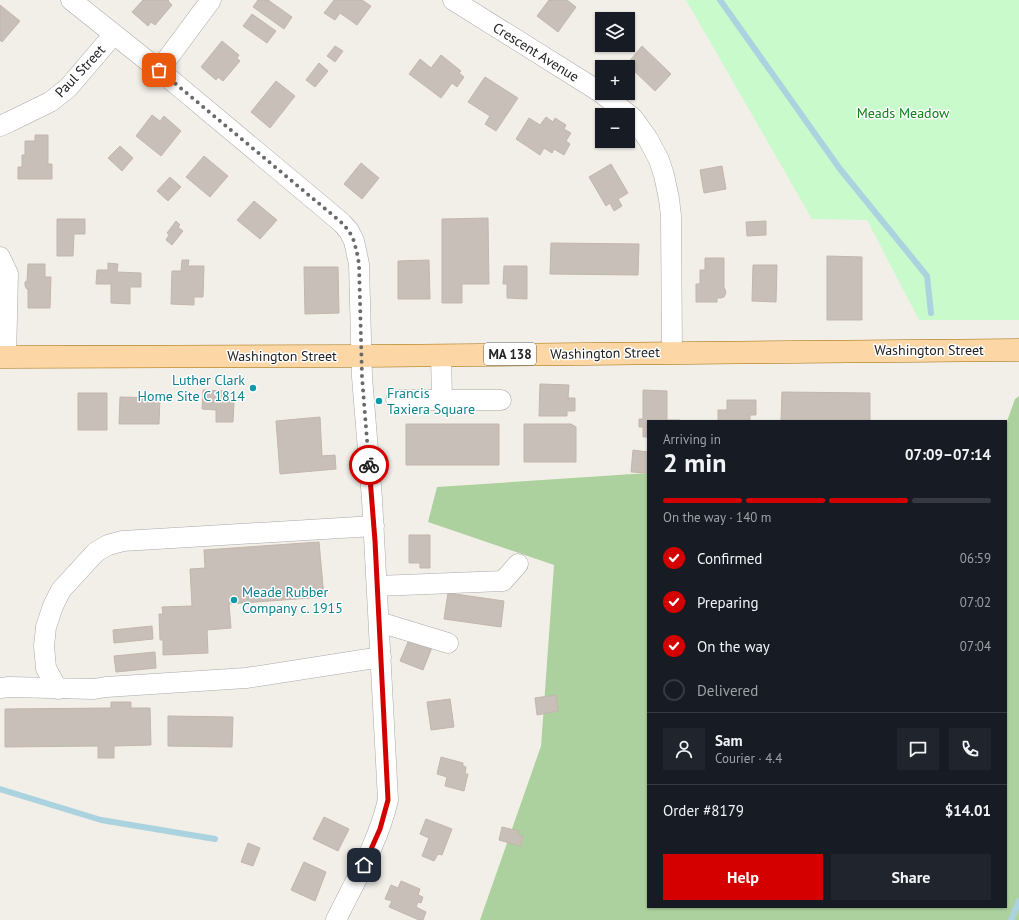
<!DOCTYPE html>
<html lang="en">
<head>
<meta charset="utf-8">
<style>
  :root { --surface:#171b24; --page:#20242c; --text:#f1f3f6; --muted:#9ea1a6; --line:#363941; --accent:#d40000 }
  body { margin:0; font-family:"PT Sans",sans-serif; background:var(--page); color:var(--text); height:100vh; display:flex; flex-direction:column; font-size:15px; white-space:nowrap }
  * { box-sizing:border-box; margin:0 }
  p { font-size:13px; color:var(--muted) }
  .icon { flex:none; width:22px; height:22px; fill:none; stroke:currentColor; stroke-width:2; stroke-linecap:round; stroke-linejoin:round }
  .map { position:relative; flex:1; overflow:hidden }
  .side { position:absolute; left:647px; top:420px; width:360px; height:488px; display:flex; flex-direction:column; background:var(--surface); border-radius:0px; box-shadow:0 1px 3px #0004 }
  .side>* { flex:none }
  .fabs { position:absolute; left:595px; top:12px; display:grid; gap:8px }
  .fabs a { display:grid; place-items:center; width:40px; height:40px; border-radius:0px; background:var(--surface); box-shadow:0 1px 3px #0004; font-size:20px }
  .pin { position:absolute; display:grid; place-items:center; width:34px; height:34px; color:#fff; margin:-17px; border-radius:8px; box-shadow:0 2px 6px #0006 }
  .courier { position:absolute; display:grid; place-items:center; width:40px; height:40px; margin:-20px; border:3px solid #d40000; border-radius:50%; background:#fff; color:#222; box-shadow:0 1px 5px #0007 }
  .summary em { font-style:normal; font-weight:700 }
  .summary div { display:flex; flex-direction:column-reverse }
  .summary { display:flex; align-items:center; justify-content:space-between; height:68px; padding:0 16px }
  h1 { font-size:26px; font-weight:700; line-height:30px }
  .bar { display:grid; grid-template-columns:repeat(4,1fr); gap:6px 4px; align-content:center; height:48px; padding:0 16px }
  .bar i { height:5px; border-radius:3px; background:var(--line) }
  .bar .current { background:var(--accent) }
  .bar p { grid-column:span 4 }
  .line { display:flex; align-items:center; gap:10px; padding:0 16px; border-top:1px solid var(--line) }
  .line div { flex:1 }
  .round { display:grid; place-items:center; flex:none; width:42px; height:42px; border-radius:0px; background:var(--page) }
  ol { padding:0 16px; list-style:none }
  li { display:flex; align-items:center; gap:12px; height:44px }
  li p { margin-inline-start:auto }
  li .icon { padding:4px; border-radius:50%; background:var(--accent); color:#fff; stroke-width:4 }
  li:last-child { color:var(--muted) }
  li i { width:22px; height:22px; border:2px solid var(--line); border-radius:50% }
  .action { display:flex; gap:8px; margin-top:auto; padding:8px 16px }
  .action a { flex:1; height:46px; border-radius:0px; background:var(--accent); color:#fff; font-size:16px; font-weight:700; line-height:46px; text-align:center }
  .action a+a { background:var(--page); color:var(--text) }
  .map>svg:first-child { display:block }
  .forest { fill:#add19e }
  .park { fill:#c8facc }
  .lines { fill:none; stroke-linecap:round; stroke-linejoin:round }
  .stream { stroke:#aad3df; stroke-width:6 }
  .building { fill:#c7bfb8; stroke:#c4b6ab }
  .minor-casing { stroke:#a9a9a9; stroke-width:21 }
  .major-casing { stroke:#a06b00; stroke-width:23 }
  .minor { stroke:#fff; stroke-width:20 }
  .major { stroke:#fcd6a4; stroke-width:22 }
  .done { stroke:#6b6a68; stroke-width:4; stroke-dasharray:0 7.2 }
  .route { stroke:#d40000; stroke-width:5 }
  .culture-dot { fill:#0f9aa8; stroke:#fff; stroke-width:1.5 }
  .labels { text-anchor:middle; stroke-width:3; stroke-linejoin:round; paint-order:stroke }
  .shield { fill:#fff; stroke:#646464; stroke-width:1 }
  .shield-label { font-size:13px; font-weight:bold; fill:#222 }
  .street-label { font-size:14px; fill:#222; stroke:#fff }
  .park-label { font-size:14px; fill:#0c8416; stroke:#fff }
  .culture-label { font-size:14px; fill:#0d838f; stroke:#fff; text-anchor:start }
</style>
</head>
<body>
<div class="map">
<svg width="1019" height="920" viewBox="0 0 1019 920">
  <rect width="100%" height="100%" fill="#f2efe9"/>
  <path class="forest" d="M1019,396V920H480L541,746L554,565L428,522L437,487L648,473V907H1006V424L1015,399Z"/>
  <path class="park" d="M686,0H1019V320H919L867,220L812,219Z"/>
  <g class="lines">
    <path class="stream" d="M720,0L840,169L927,276L931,313
      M0,789L101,820L215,839
      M1011,920L1019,901"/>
  </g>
  <path class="building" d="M143,0H169L168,1L172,5L155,25L151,22L148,26L132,12Z
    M258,0H268L292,17L284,29L253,7Z
    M334,0H362L371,6L357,25L340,13L335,20L324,13Z
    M549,0H567L576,7L558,32L537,16Z
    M0,5L20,21L2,42L0,40Z
    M252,14L276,31L267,43L243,26Z
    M222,41L239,55L237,58L240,61L223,81L218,77L216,80L201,67Z
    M335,46L343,51L335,62L327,56Z
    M642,46L671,74L655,91L627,64Z
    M441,55L461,71L459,73L464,77L457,87L452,83L441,98L409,74L420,59L431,68Z
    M319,63L328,71L315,87L306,80Z
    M485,77L518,98L496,131L485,124L490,116L468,102Z
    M276,81L295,96L270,128L251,112Z
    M152,115L160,121L164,116L181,131L161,156L136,136Z
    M546,117L553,122L555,118L566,125L564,129L571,133L566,141L570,144L564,155L554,149L552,153L544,148L540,155L516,139L529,118L540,125Z
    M35,135H48V164H52V179H18V167H22V155H25V141H35Z
    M120,146L133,158L122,171L108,158Z
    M204,156L228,176L210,197L186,177Z
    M361,163L379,178L362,199L344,184Z
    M611,164L628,193L618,199L622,206L614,211L610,203L606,206L589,177Z
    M722,166L726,189L704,193L700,170Z
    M170,177L181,187L168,201L157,191Z
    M254,201L277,220L260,239L237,220Z
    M488,218L489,284H462V303H442V219Z
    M57,219H85V234H74L73,256H57Z
    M176,221L180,225L178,227L183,231L172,245L166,240L169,235L167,233Z
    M766,221V235L747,236L746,222Z
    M551,243L639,244L638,275L550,274Z
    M827,256L862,257V320H827Z
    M705,258H724V288L725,289L726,293L724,297L721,298H717V302H696V284H700V270H705Z
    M182,260H189L188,266H204L203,297H194V305L171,304L172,271H181Z
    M429,260L430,299H398V261Z
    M108,263L118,264L117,272L141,273V287H130V304L111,303V284H96L97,270H108Z
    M28,264H45V277H51L50,308H28V290L26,288L25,285V282L27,281Z
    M753,265H777L776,302L752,301Z
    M504,266H527V299L507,298V284H503Z
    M304,267H338L339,313L305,314Z
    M540,384L569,385L568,398H575V411H567V416H539Z
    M203,390L229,391V401L234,402L233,422H216V410L202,409Z
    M643,390L667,391V420H680V421H648V437H643V427H639V419H643Z
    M782,392L870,393V421H781Z
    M78,393H107V430H78Z
    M120,397L160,398L159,424H119Z
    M727,400H756V415H750V421H718V410H727Z
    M320,417L322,456L335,455L336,469L280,474L276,421Z
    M406,424H499V465H406Z
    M524,424H571L576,427V462H524Z
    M633,450L648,452V473L631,472Z
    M409,535H430V568H420V563H409Z
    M319,542L324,597L229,604L231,628L207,630L208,653L163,655V640H160L159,614H163L162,607L192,606L190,569L205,568L204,550Z
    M448,593L504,601L501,627L444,619Z
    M152,626L153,639L114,643L113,630Z
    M411,635L433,645L423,670L400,661Z
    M155,652L156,668L116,672L114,656Z
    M556,695L558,711L537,715L535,698Z
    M450,699L454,727L431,730L427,702Z
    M111,702H131V708H150L151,745L114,746V758H98V746L5,747V709L111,708Z
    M168,716L233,717L232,747L168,746Z
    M441,757L463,763V766L466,767L465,774H468L464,791L445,786L447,777L437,774Z
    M324,817L349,829L338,851L313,839Z
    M426,819L452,829L442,855L438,854L434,861L422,856L429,838L420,834Z
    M502,827L519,831L518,835L523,836L520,846L499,840Z
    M248,843L260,848L253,866L241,862Z
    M304,862L326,872L315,901L291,890Z
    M401,881L420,889L418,895L423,897L421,903L418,902L416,907L426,912L423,920H419L389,907L392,901L385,899L391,885L398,888Z"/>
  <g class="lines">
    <defs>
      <path id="minor" d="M71,0L159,70L323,207L342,223L349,231L354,241L359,264L362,377L372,499L388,800C378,843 355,881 336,920
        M453,0L600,92L633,118L648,139L659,160L664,175L669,199L671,216L672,352
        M159,70L211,0
        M0,126L9,122L50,102L68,88L114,34
        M0,257L8,274L6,357
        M396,400H442L441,355
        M442,400H501
        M377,586L503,581L518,564
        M379,622L448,643
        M0,688L9,687L94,689L106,687L246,678L381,657
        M58,689L53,681L46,668L44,646L46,627L53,606L61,590L96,552L108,545L123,541L374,526"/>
      <path id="major" d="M0,357L361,356L1019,350"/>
    </defs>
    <use href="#minor" class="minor-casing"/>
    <use href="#major" class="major-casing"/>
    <use href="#minor" class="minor"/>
    <use href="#major" class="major"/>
  </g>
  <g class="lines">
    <path class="done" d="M159,70L323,207L342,223L349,231L354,241L357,253L359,264L362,377L369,465"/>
    <path class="route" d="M364,865L380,829L388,800L375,541L369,465"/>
  </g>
  <g class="culture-dot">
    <circle cx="253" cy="388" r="4"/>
    <circle cx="379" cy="401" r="4"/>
    <circle cx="234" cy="600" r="4"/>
  </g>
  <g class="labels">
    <rect class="shield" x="484" y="343" width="52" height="22" rx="3"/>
    <g class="shield-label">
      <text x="510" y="359">MA 138</text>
    </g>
    <g class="street-label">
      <text transform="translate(536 52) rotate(32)" y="5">Crescent Avenue</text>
      <text transform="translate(80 71) rotate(-47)" y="5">Paul Street</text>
      <text x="929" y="355">Washington Street</text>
      <text transform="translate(605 353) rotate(-1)" y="5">Washington Street</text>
      <text x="282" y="361">Washington Street</text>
    </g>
    <g class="park-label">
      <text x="903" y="118">Meads Meadow</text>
    </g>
    <g class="culture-label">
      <text x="245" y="385" text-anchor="end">Luther Clark<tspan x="245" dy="16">Home Site C 1814</tspan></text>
      <text x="387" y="398">Francis<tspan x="387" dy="16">Taxiera Square</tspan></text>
      <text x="242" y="597">Meade Rubber<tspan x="242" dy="16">Company c. 1915</tspan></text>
    </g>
  </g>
</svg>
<div class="fabs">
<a><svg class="icon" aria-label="layers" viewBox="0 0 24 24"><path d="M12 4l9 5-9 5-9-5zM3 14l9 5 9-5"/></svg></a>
<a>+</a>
<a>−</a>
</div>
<div class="pin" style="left:159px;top:70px;background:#ea580c"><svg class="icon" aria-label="bag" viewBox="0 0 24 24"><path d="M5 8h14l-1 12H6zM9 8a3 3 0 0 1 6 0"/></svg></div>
<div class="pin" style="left:364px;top:865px;background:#1f2937"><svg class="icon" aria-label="home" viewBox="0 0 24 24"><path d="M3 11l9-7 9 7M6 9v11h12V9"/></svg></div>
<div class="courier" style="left:369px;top:465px"><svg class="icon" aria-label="bike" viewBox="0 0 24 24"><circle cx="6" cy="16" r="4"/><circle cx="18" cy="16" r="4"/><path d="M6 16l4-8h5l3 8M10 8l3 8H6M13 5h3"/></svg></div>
<section class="side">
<div class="summary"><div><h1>2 min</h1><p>Arriving in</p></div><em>07:09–07:14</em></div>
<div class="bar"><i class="current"></i><i class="current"></i><i class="current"></i><i></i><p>On the way · 140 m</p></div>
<ol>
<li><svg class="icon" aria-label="check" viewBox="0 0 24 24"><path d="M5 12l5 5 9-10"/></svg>Confirmed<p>06:59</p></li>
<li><svg class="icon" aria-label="check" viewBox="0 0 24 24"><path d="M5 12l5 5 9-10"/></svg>Preparing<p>07:02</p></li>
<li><svg class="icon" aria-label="check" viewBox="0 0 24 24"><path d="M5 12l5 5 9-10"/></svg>On the way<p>07:04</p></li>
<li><i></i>Delivered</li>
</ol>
<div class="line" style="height:72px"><a class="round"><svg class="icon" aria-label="person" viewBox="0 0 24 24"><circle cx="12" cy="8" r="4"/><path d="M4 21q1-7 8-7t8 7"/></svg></a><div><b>Sam</b><p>Courier · 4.4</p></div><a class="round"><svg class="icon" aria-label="chat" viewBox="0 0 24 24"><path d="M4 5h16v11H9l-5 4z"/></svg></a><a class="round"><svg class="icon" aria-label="phone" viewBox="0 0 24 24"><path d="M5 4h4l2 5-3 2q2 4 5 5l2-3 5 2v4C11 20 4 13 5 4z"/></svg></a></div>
<div class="line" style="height:52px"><div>Order #8179</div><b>$14.01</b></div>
<div class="action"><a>Help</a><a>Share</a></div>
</section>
</div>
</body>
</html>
